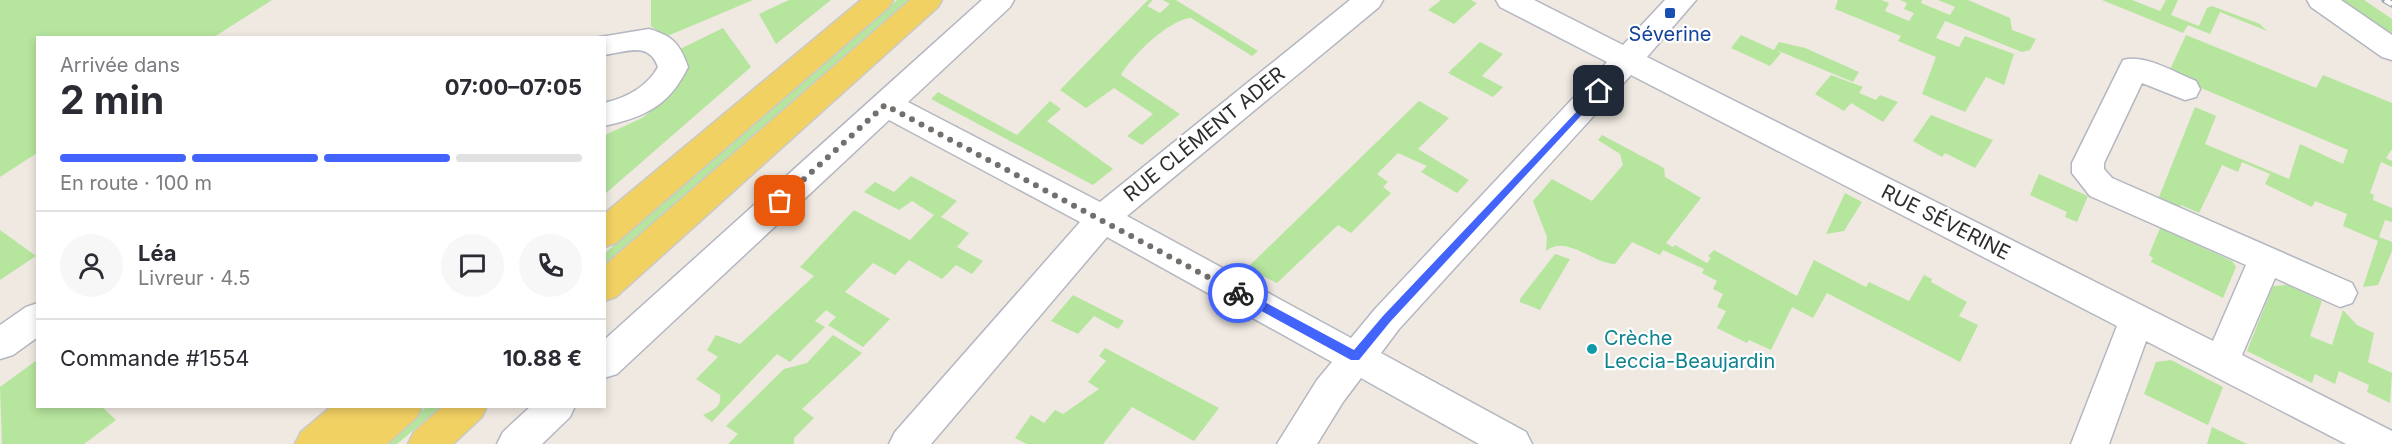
<!DOCTYPE html>
<html lang="fr">
<head>
<meta charset="utf-8">
<style>
  :root { --surface:#fff; --page:#f7f7f7; --text:#2b2b33; --muted:#7c7c81; --line:#e1e1e2; --accent:#4264fb }
  body { margin:0; font-family:Inter,sans-serif; background:var(--page); color:var(--text); height:100vh; display:flex; flex-direction:column; font-size:22px; white-space:nowrap }
  * { box-sizing:border-box; margin:0 }
  p { font-size:20px; color:var(--muted) }
  .icon { flex:none; width:33px; height:33px; fill:none; stroke:currentColor; stroke-width:2; stroke-linecap:round; stroke-linejoin:round }
  .map { position:relative; flex:1; overflow:hidden }
  .panel { position:absolute; left:36px; top:36px; width:570px; height:372px; display:flex; flex-direction:column; background:var(--surface); border-radius:0px; box-shadow:0 3px 9px #0003 }
  .panel>* { flex:none }
  .pin { position:absolute; display:grid; place-items:center; width:51px; height:51px; color:#fff; margin:-26px; border-radius:12px; box-shadow:0 3px 9px #0006 }
  .courier { position:absolute; display:grid; place-items:center; width:60px; height:60px; margin:-30px; border:4px solid #4264fb; border-radius:50%; background:#fff; color:#222; box-shadow:0 2px 8px #0007 }
  .summary em { font-style:normal; font-weight:700 }
  .summary div { display:flex; flex-direction:column-reverse }
  .summary { display:flex; align-items:center; justify-content:space-between; height:102px; padding:0 24px }
  h1 { font-size:39px; font-weight:700; line-height:45px }
  .bar { display:grid; grid-template-columns:repeat(4,1fr); gap:9px 6px; align-content:center; height:72px; padding:0 24px }
  .bar i { height:8px; border-radius:4px; background:var(--line) }
  .bar .current { background:var(--accent) }
  .bar p { grid-column:span 4 }
  .line { display:flex; align-items:center; gap:15px; padding:0 24px; border-top:2px solid var(--line) }
  .line div { flex:1 }
  .round { display:grid; place-items:center; flex:none; width:63px; height:63px; border-radius:32px; background:var(--page) }
  .map>svg:first-child { display:block }
  .green { fill:#b6e59e }
  .lines { fill:none; stroke-linecap:round; stroke-linejoin:round }
  .minor-casing { stroke:#b4b7c1; stroke-width:3 }
  .primary-casing { stroke:#c9c9c9; stroke-width:3 }
  .minor { fill:#fff; fill-rule:evenodd }
  .primary { fill:#f2d163; fill-rule:evenodd }
  .rail-casing { stroke:#a3a6b8; stroke-width:7 }
  .rail { stroke:#fff; stroke-width:4.5; stroke-dasharray:14; stroke-linecap:butt }
  .route { fill:#4264fb }
  .done { stroke:#726f6d; stroke-width:6; stroke-dasharray:0 10.8 }
  .transit-dot { fill:#1a4fb4; stroke:#fff; stroke-width:2 }
  .culture-dot { fill:#0f9aa8; stroke:#fff; stroke-width:2 }
  .labels { text-anchor:middle; stroke-width:4.5; stroke-linejoin:round; paint-order:stroke }
  .transit-label { font-size:20px; fill:#164399; stroke:#fff }
  .street-label { font-size:20px; fill:#2e2e2e; stroke:#fff }
  .culture-label { font-size:20px; fill:#0d838f; stroke:#fff; text-anchor:start }
</style>
</head>
<body>
<div class="map">
<svg width="2392" height="444" viewBox="0 0 2392 444">
  <rect width="100%" height="100%" fill="#efe9e1"/>
  <path class="green" d="M0,0H272L214,37L38,38L37,153L0,177Z
    M651,0H753L665,37L651,26Z
    M789,0H831L776,44L759,14Z
    M897,0H908L605,264V253Z
    M1148,0H1153L1147,6L1160,13L1170,4L1163,0H1176L1258,51L1252,56L1191,18C1170,19 1131,56 1121,75L1180,114L1142,145L1127,136L1153,114L1114,88L1086,108L1060,90Z
    M1441,0H1471L1477,3L1454,24L1428,10Z
    M1838,0H1881L1889,3L1885,11L1909,21L1914,13L1904,9L1907,3L1900,0H1922L1921,3L1950,15L1955,7L1938,0H1968L2010,18L2012,30L2036,39L2030,50L2022,52L1945,21L1936,38L1959,47L1965,36L2014,54L2004,85L1986,77L1965,112L1922,94L1936,57L1898,41L1901,36L1835,9Z
    M2102,0H2132L2160,11L2166,0H2178L2171,15L2199,26L2207,8L2212,6L2260,24L2267,31L2220,12L2210,34L2188,25L2183,33Z
    M2335,0H2364L2392,19V41Z
    M723,28L751,67L605,194V135L642,118L666,99L682,76L680,49Z
    M1741,35L1774,50L1779,42L1805,48L1859,72L1853,82L1776,50L1781,53L1770,66L1731,48Z
    M2186,35L2316,88L2323,75L2392,103V149L2386,158L2392,161V167L2381,162L2370,193L2374,195L2373,200L2392,208V222L2385,220L2379,237L2392,242V251L2378,285L2363,287L2378,241L2343,226L2347,214L2315,201L2312,207L2265,184L2270,174L2242,162L2238,172L2222,165L2199,213L2181,205L2178,212L2157,202L2195,107L2216,116L2205,144L2289,179L2300,144L2343,164L2348,150L2168,74Z
    M1480,42L1503,54L1482,76L1503,87L1493,97L1448,73Z
    M1831,75L1863,87L1859,93L1876,100L1880,95L1898,102L1883,122L1851,103L1844,111L1815,94Z
    M938,92L1017,135L1050,101L1061,109L1047,121L1113,169L1093,185L931,99Z
    M1419,101L1449,118L1418,149L1469,180L1457,193L1421,172L1427,166L1398,153L1377,174L1388,182L1383,187L1391,193L1351,233L1338,225L1277,283L1247,268Z
    M1931,115L1993,140L1975,168L1945,153L1942,157L1913,141Z
    M1602,135L1664,168L1665,177L1701,198L1666,243L1673,247L1675,245L1707,263L1711,258L1708,256L1714,250L1797,296L1814,260L1866,287L1869,282L1909,301L1924,275L1932,279L1931,282L1967,302L1959,316L1978,325L1960,362L1827,293L1813,318L1792,307L1771,350L1749,340L1747,343L1717,328L1726,311L1717,307L1723,294L1713,289L1717,281L1702,273L1704,269L1663,250L1660,255L1632,242L1615,264C1593,264 1566,234 1546,251L1547,237L1533,201L1552,179L1592,201L1623,165L1620,154L1598,140Z
    M2039,174L2088,196L2077,222L2065,217L2067,212L2030,195Z
    M911,176L957,201L941,217L969,233L957,247L983,261L972,274L956,265L942,279L909,260L895,275L873,263L845,292L890,319L863,347L828,325L836,317L826,310L815,321L825,327L790,362L777,354L712,422L703,415C713,410 722,407 720,395L696,379L718,357L707,350L716,335L740,344L814,276L800,267L854,210L910,240L934,215L912,201L899,210L864,192L875,182L894,192Z
    M1845,193L1862,202L1844,231L1826,234Z
    M2160,228L2232,261L2236,267L2223,298L2151,262L2153,258L2149,255Z
    M0,230L36,256L0,280Z
    M1555,254L1570,259L1540,310L1520,302V299Z
    M2288,285L2322,301L2310,336L2332,345L2343,310L2357,325L2374,333L2368,362L2392,373L2390,403L2367,392L2369,385L2339,371L2335,384L2315,374L2312,383L2247,351L2273,286Z
    M1073,295L1124,321L1118,329L1094,316L1078,334L1051,321Z
    M833,335L862,353L802,409L814,418L794,438V444H728L738,434L726,426L784,369L807,363Z
    M1105,348L1219,408L1194,441L1132,407L1103,444H1027L1015,438L1031,415L1044,423L1055,410L1063,414L1099,389L1088,382L1106,361L1099,356Z
    M37,360L38,406L102,407L116,420L84,444H2L0,387Z
    M2171,360L2223,387L2208,425L2144,394L2156,362Z
    M426,407H441L397,444H383Z
    M2212,427L2247,444H2207Z"/>
  <g class="lines">
    <defs>
      <path id="minor" d="M982,0H1014L1010,7L908,102L1100,202L1350,0H1383L1379,7L1127,216L1351,338L1375,309L1607,62L1500,7L1496,0H1534L1623,45L1665,0H1696L1647,57L2213,341L2246,265L2090,196L2072,173V163L2123,60C2146,54 2175,73 2196,81L2200,89L2196,97L2185,100L2142,83L2104,163V169L2112,178L2352,283L2357,293L2352,303L2340,307L2275,278L2242,355L2392,431V444H2346L2146,341L2109,444H2071L2117,326L1631,75L1399,329L1381,353L1526,432L1532,444H1479L1361,378L1343,402L1317,444H1277L1317,380L1332,362L1107,237L931,444H889L895,432L1080,222L889,120L617,374L604,378V340Z
        M2307,0H2341L2392,35V60L2382,57L2311,7Z
        M649,29C673,36 680,44 688,67C669,106 645,117 604,126V103C626,98 647,87 658,67C649,41 626,52 604,55V38H594Z
        M38,303V337L13,355L0,359V325L26,307Z
        M531,406H575L570,417L542,444H497L503,432Z"/>
      <path id="primary" d="M861,0H893L889,7L616,243L604,247V214Z
        M910,0H942L938,7L616,297L604,301V266Z
        M332,406H422L417,417L387,444H295L301,432Z
        M443,406H487L482,417L453,444H408L414,432Z"/>
    </defs>
    <use href="#minor" class="minor-casing"/>
    <use href="#primary" class="primary-casing"/>
    <use href="#minor" class="minor"/>
    <use href="#primary" class="primary"/>
    <defs>
      <path id="rail" d="M2385,0L2392,4"/>
    </defs>
    <use href="#rail" class="rail-casing"/>
    <use href="#rail" class="rail"/>
  </g>
  <path class="route" d="M1599,88L1602,89V93L1390,322L1359,360H1351L1234,296V290H1242L1354,350L1383,316Z"/>
  <g class="lines">
    <path class="done" d="M780,201L885,105L1238,293"/>
  </g>
  <rect class="transit-dot" x="1664" y="7" width="12" height="12" rx="3"/>
  <circle class="culture-dot" cx="1592" cy="349" r="6"/>
  <g class="labels">
    <g class="transit-label">
      <text x="1670" y="41">Séverine</text>
    </g>
    <g class="street-label">
      <text transform="translate(1204 134) rotate(-39)" y="7">RUE CLÉMENT ADER</text>
      <text transform="translate(1946 222) rotate(27)" y="7">RUE SÉVERINE</text>
    </g>
    <g class="culture-label">
      <text x="1604" y="345">Crèche<tspan x="1604" dy="23">Leccia-Beaujardin</tspan></text>
    </g>
  </g>
</svg>
<div class="pin" style="left:780px;top:201px;background:#ea580c"><svg class="icon" aria-label="bag" viewBox="0 0 24 24"><path d="M5 8h14l-1 12H6zM9 8a3 3 0 0 1 6 0"/></svg></div>
<div class="pin" style="left:1599px;top:91px;background:#1f2937"><svg class="icon" aria-label="home" viewBox="0 0 24 24"><path d="M3 11l9-7 9 7M6 9v11h12V9"/></svg></div>
<div class="courier" style="left:1238px;top:293px"><svg class="icon" aria-label="bike" viewBox="0 0 24 24"><circle cx="6" cy="16" r="4"/><circle cx="18" cy="16" r="4"/><path d="M6 16l4-8h5l3 8M10 8l3 8H6M13 5h3"/></svg></div>
<section class="panel">
<div class="summary"><div><h1>2 min</h1><p>Arrivée dans</p></div><em>07:00–07:05</em></div>
<div class="bar"><i class="current"></i><i class="current"></i><i class="current"></i><i></i><p>En route · 100 m</p></div>
<div class="line" style="height:108px"><a class="round"><svg class="icon" aria-label="person" viewBox="0 0 24 24"><circle cx="12" cy="8" r="4"/><path d="M4 21q1-7 8-7t8 7"/></svg></a><div><b>Léa</b><p>Livreur · 4.5</p></div><a class="round"><svg class="icon" aria-label="chat" viewBox="0 0 24 24"><path d="M4 5h16v11H9l-5 4z"/></svg></a><a class="round"><svg class="icon" aria-label="phone" viewBox="0 0 24 24"><path d="M5 4h4l2 5-3 2q2 4 5 5l2-3 5 2v4C11 20 4 13 5 4z"/></svg></a></div>
<div class="line" style="height:78px"><div>Commande #1554</div><b>10.88 €</b></div>
</section>
</div>
</body>
</html>
